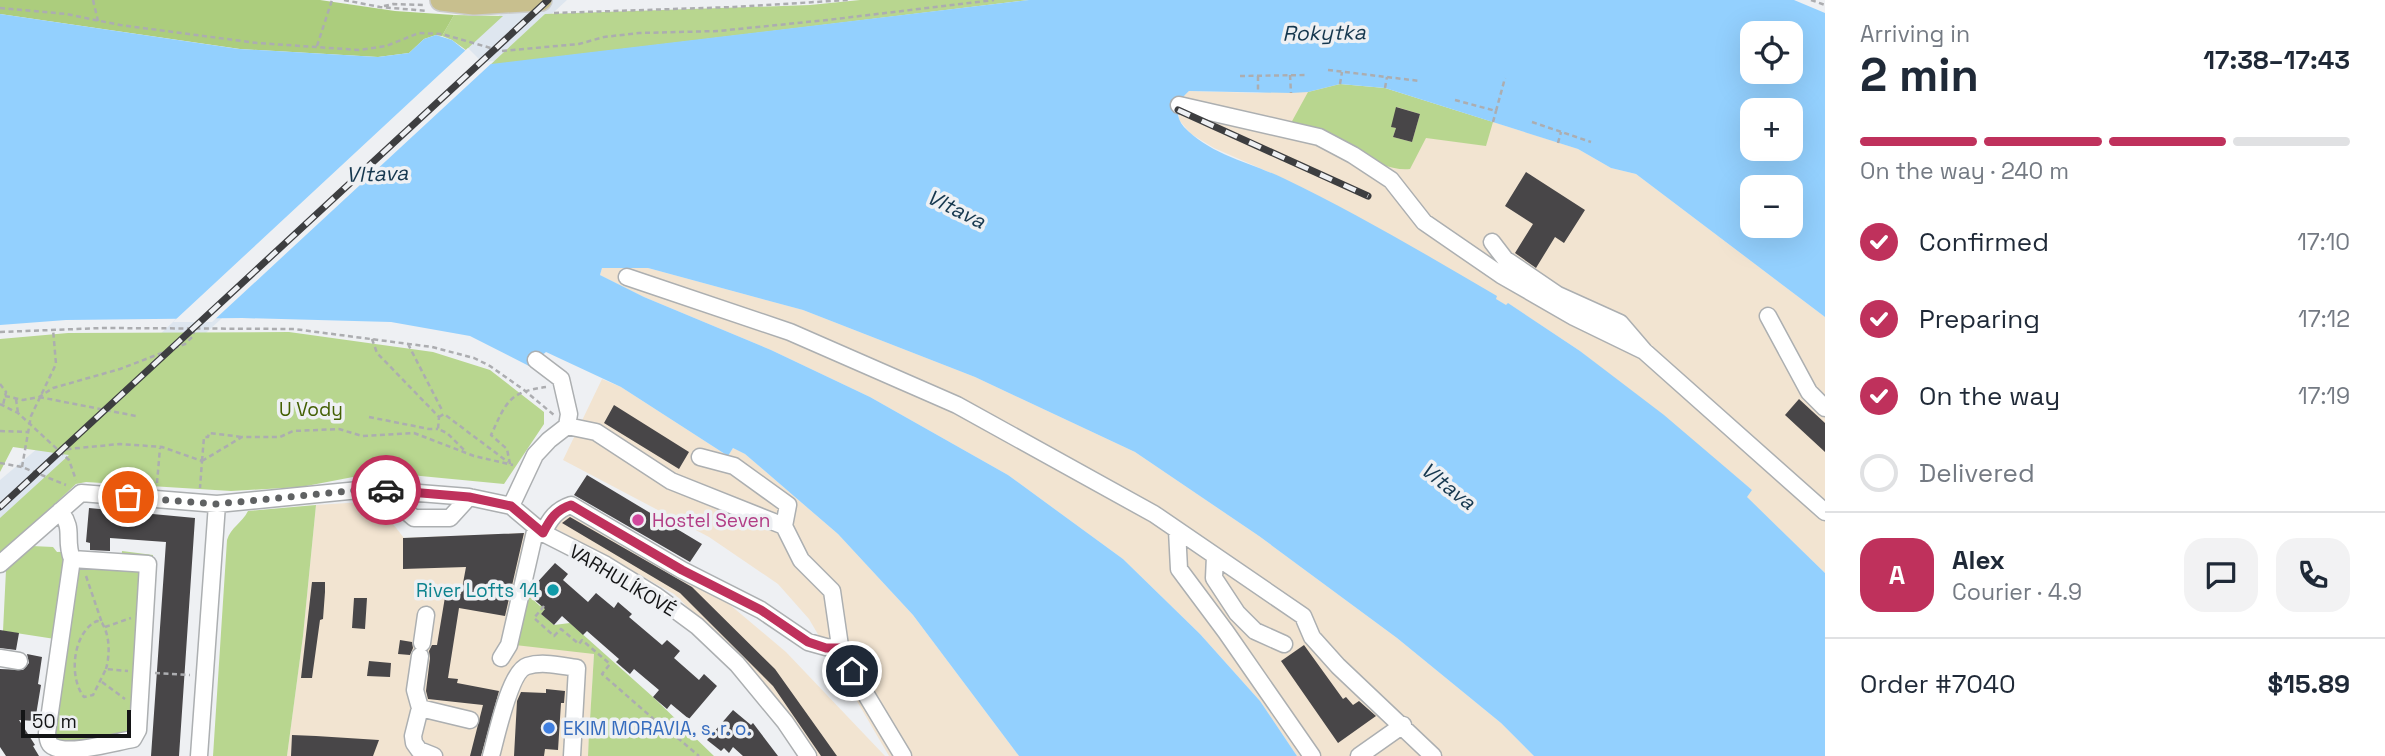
<!DOCTYPE html>
<html lang="en">
<head>
<meta charset="utf-8">
<style>
  :root { --surface:#fff; --page:#f2f2f3; --text:#1f2937; --muted:#747a83; --line:#e0e1e3; --accent:#bf315c }
  body { margin:0; font-family:"Space Grotesk",sans-serif; background:var(--page); color:var(--text); height:100vh; display:flex; flex-direction:column; font-size:26px; white-space:nowrap }
  * { box-sizing:border-box; margin:0 }
  p { font-size:23px; color:var(--muted) }
  .icon { flex:none; width:38px; height:38px; fill:none; stroke:currentColor; stroke-width:2; stroke-linecap:round; stroke-linejoin:round }
  .map { position:relative; flex:1; overflow:hidden }
  .sheet { display:flex; flex-direction:column; background:var(--surface); width:560px }
  .sheet>* { flex:none }
  .fabs { position:absolute; left:1740px; top:21px; display:grid; gap:14px }
  .fabs a { display:grid; place-items:center; width:63px; height:63px; border-radius:14px; background:var(--surface); box-shadow:0 7px 28px #0002; font-size:35px }
  .scale { position:absolute; left:21px; bottom:18px; width:110px; box-sizing:border-box; padding-left:7px; border:4px solid #141516; border-top:0; font-size:19px; line-height:24px; white-space:nowrap; color:#141516; -webkit-text-stroke:5px #eef0f3; paint-order:stroke }
  .pin { position:absolute; display:grid; place-items:center; width:60px; height:60px; color:#fff; margin:-30px; border:4px solid #fff; border-radius:50%; box-shadow:0 2px 7px #0007 }
  .courier { position:absolute; display:grid; place-items:center; width:70px; height:70px; margin:-35px; border:5px solid #bf315c; border-radius:50%; background:#fff; color:#222; box-shadow:0 2px 9px #0007 }
  .headline em { font-style:normal; font-weight:800 }
  .headline div { display:flex; flex-direction:column-reverse }
  .headline { display:flex; align-items:center; justify-content:space-between; height:119px; padding:0 35px }
  h1 { font-size:46px; font-weight:800; line-height:52px }
  .bar { display:grid; grid-template-columns:repeat(4,1fr); gap:10px 7px; align-content:center; height:84px; padding:0 35px }
  .bar i { height:9px; border-radius:5px; background:var(--line) }
  .bar .active { background:var(--accent) }
  .bar p { grid-column:span 4 }
  .line { display:flex; align-items:center; gap:18px; padding:0 35px; border-top:2px solid var(--line) }
  .line div { flex:1 }
  .round { display:grid; place-items:center; flex:none; width:74px; height:74px; border-radius:21px; background:var(--page) }
  ol { padding:0 35px; list-style:none }
  li { display:flex; align-items:center; gap:21px; height:77px }
  li p { margin-inline-start:auto }
  li .icon { padding:7px; border-radius:50%; background:var(--accent); color:#fff; stroke-width:4 }
  li:last-child { color:var(--muted) }
  li i { width:38px; height:38px; border:4px solid var(--line); border-radius:50% }
  main { display:flex; flex:1; min-height:0 }
  .map>svg:first-child { display:block }
  .built { fill:#dee6ef }
  .industrial { fill:#f2e4d1 }
  .green { fill:#b8d68f; fill-rule:evenodd }
  .forest { fill:#accd7d }
  .water { fill:#93d0fe; fill-rule:evenodd }
  .pier { fill:#eef0f3 }
  .building { fill:#484648 }
  .lines { fill:none; stroke-linecap:round; stroke-linejoin:round }
  .minor-casing { stroke:#acafb1; stroke-width:19 }
  .major-casing { stroke:#cbcccc; stroke-width:24 }
  .path { stroke:#acadb0; stroke-width:2.5; stroke-dasharray:5 3.5; stroke-linecap:butt }
  .minor { stroke:#fff; stroke-width:16 }
  .major { stroke:#c8bf8e; stroke-width:21 }
  .rail-casing { stroke:#3d3e40; stroke-width:7 }
  .rail { stroke:#eef0f3; stroke-width:4.5; stroke-dasharray:13; stroke-linecap:butt }
  .done { stroke:#606263; stroke-width:7; stroke-dasharray:0 12.6 }
  .route { stroke:#bf315c; stroke-width:9 }
  .hotel-dot { fill:#d1479c; stroke:#eef0f3; stroke-width:2.5 }
  .culture-dot { fill:#0f9aa8; stroke:#eef0f3; stroke-width:2.5 }
  .shop-dot { fill:#3f7fe0; stroke:#eef0f3; stroke-width:2.5 }
  .labels { text-anchor:middle; stroke-width:7; stroke-linejoin:round; paint-order:stroke }
  .park-label { font-size:19px; fill:#435f03; stroke:#eef0f3 }
  .hotel-label { font-size:19px; fill:#b23c85; stroke:#eef0f3; text-anchor:start }
  .street-label { font-size:19px; fill:#141516; stroke:#eef0f3 }
  .culture-label { font-size:19px; fill:#0d838f; stroke:#eef0f3; text-anchor:end }
  .shop-label { font-size:19px; fill:#366cbe; stroke:#eef0f3; text-anchor:start }
  .water-label { font-size:21px; font-style:italic; fill:#15374e; stroke:#eef0f3 }
</style>
</head>
<body>
<main>
<div class="map">
<svg width="1825" height="756" viewBox="0 0 1825 756">
  <rect width="100%" height="100%" fill="#eef0f3"/>
  <path class="built" d="M516,0H567L0,523V480L38,448L172,323L198,294Z"/>
  <path class="industrial" d="M1340,84L1425,102L1493,122L1578,149L1611,168L1636,174L1825,317V573L1746,497L1752,490L1580,351L1509,304L1507,306L1282,178L1214,148L1191,134L1179,120L1178,110L1181,97L1189,91L1258,93Z
    M602,268H648L803,310L975,377L1135,452L1259,536L1397,638L1501,723L1534,756H1297L1260,701L1200,634L1123,559L1008,475L870,397L771,350L644,297L600,275Z
    M602,379L621,387L728,456L733,448L745,454L838,534L913,615L1019,756H889L809,619L778,584L709,537L563,460Z
    M567,499L684,566L786,652L885,756H814L744,661L674,594L553,527Z
    M379,501L388,507L393,524L404,538L528,533L509,616L594,654L588,756H287L303,636L316,505Z"/>
  <path class="green" d="M860,0H1029L490,65L545,14L810,5Z
    M454,15L503,16L466,50L452,40L442,36Z
    M1340,84L1385,88L1493,122L1486,146L1426,138L1410,169C1382,173 1319,136 1291,123L1308,92ZM1397,107L1420,114L1412,142L1393,137L1396,128L1392,127Z
    M289,332L433,352L490,370L544,412V424L504,484L379,472L301,487L231,491L86,482L76,484L0,555V518L69,455L13,447L0,472V339L68,333Z
    M316,505L303,636L287,756H213L227,540C231,527 242,523 248,511Z
    M32,546L53,547L57,552L86,551L85,567L121,569L122,551L153,555L140,743L52,753L55,639L3,631L6,570Z
    M527,594L540,606L542,604L546,608L541,614L554,625L570,623L653,697L714,756H588L589,733L599,736L600,719L590,720L594,654L515,645Z"/>
  <path class="forest" d="M0,0H320L395,11L454,15L442,36L436,35L424,39L409,53L378,57L240,49L0,14Z"/>
  <path class="water" d="M1029,0H1794L1825,13V317L1636,174L1611,168L1578,149L1385,88L1340,84L1308,92L1291,93L1189,91C1178,100 1173,115 1184,127C1209,154 1251,163 1283,178C1356,213 1427,255 1497,296L1496,299L1506,305L1508,303L1580,351L1664,415L1752,490L1747,497L1825,573V756H1534L1501,723L1397,638L1259,536L1135,452L975,377L803,310L648,268H602L600,275L644,297L771,350L870,397L1008,475L1123,559L1200,634L1260,701L1297,756H1019L913,615L838,534L745,454L733,448L728,456L621,387L546,352L529,366L470,336L391,322L242,318L66,320L0,325V14L239,49L378,57L409,53L424,39L436,35L452,40L483,65ZM1752,33H1790V72H1752ZM1752,110H1790V149H1752ZM1752,187H1790V226H1752Z"/>
  <path class="pier" d="M468,48L479,59L484,62L494,61L212,322H173Z"/>
  <path class="building" d="M1396,107L1420,114L1412,142L1393,137L1396,128L1391,127Z
    M1526,172L1585,210L1564,243L1555,237L1536,268L1515,253L1533,224L1505,206Z
    M1799,399L1825,423V452L1785,415Z
    M614,405L689,452L679,469L604,423Z
    M587,475L702,544L690,562L574,495Z
    M89,508L195,518L179,756H151L166,542L110,538V551L90,550V543L86,542Z
    M570,517L692,587L775,669L837,756H821L773,686L680,593L562,523Z
    M524,533L505,616L459,608L448,678L458,679L457,683L499,691L481,756H470L483,705L428,699L426,691L430,658L429,651L432,645H437L446,591L461,594L466,567L403,569V538Z
    M555,563L568,574L563,580L588,602L596,593L614,608L618,602L632,614L629,617L662,645L667,640L680,651L674,658L699,680L704,674L717,686L689,719L671,704L667,709L653,697L659,690L634,669L630,674L616,662L619,659L587,631L583,635L562,616L554,625L541,614L545,609L531,597L533,587Z
    M312,582H325V592L323,619L320,620L312,678H301Z
    M354,598H367L365,629L352,628Z
    M0,630L19,633L16,650L0,648Z
    M400,640L412,642L413,648L410,655L398,654Z
    M1304,645L1343,699L1346,697L1353,705L1359,701L1376,716L1338,743L1281,661Z
    M27,654L42,657L38,684L41,685L35,721L19,720L35,745L33,746L39,756H6L0,747V669L23,670L29,663Z
    M369,661L391,663L390,677L367,676Z
    M546,689L565,691L564,703H561L558,750L545,749L544,756H514L517,701L521,692L546,693Z
    M733,710L751,725L753,723L778,756H743L733,747L729,753L724,748L721,751L707,740Z
    M292,735L316,736L379,740L373,756H291Z"/>
  <g class="lines">
    <defs>
      <path id="minor" d="M1179,105L1319,137L1353,155L1391,180L1424,222L1501,275L1574,317L1644,351
        M1492,242L1505,259L1558,295L1620,323L1644,351L1825,512
        M627,277L790,332L957,405L1154,514L1303,616L1312,637L1338,666L1433,756
        M1768,316L1809,392L1825,408
        M567,426L596,432L671,481L784,526L801,560L832,591L841,653L903,756
        M700,457L734,466L788,505L784,526
        M403,491L407,512L414,518H450L469,497
        M511,506L535,455L549,440L567,426L569,414L561,379L536,360
        M60,511C75,530 64,538 72,559L47,733C48,739 48,745 54,747C70,755 115,742 133,739L138,730L148,564L72,559
        M1177,530L1179,569L1226,632L1312,756
        M543,533C550,519 556,510 571,505L682,570L761,610L808,642L826,647L840,648
        M1215,556L1214,578L1237,613L1255,631L1284,644
        M0,564L81,493L217,504L369,489L469,497L511,506L543,533L606,565L655,595L697,626L737,664L785,722L808,756
        M422,643L426,615
        M420,656L415,690L420,708L413,736L414,743L419,750L434,756
        M0,658L19,661
        M501,658L509,645L536,527
        M420,708L470,720
        M199,756L217,504
        M491,756C496,738 510,671 527,666C543,661 561,666 577,668L572,756
        M1359,756L1403,725"/>
      <path id="major" d="M441,0L474,4L541,0"/>
    </defs>
    <use href="#minor" class="minor-casing"/>
    <use href="#major" class="major-casing"/>
    <path class="path" d="M93,0L98,21
      M344,0L380,7L428,11
      M1811,0L1825,5
      M384,6L393,4L426,5
      M0,8L66,14L120,25L257,43L359,50L386,46L419,33L442,34L501,51L579,44L604,37L639,33L718,31L827,20L994,0
      M554,13L734,7L848,0
      M317,46L332,0
      M1328,70L1420,81
      M1290,75L1291,93
      M1240,76L1308,75
      M1258,76V93
      M1340,84L1342,72
      M1385,88L1387,77
      M1455,100L1496,111L1505,78
      M1493,122L1496,111
      M1532,122L1591,142
      M1558,143L1561,132
      M0,332L102,328L294,329L432,347L474,358L490,366L524,390L554,415
      M372,339L377,353L439,417L438,429L447,433L465,451
      M408,344L443,412
      M0,384L6,392L3,405
      M5,396L23,400L39,397L53,388L120,369L185,344L193,336L194,330
      M39,397L136,416
      M16,399L18,413
      M0,404L18,413L69,460L76,480
      M369,417L429,429H438
      M439,417L444,414L508,462
      M0,431L28,432
      M58,450L120,444L162,447L202,461L200,488
      M202,461L242,437H280L293,431L339,429L362,436L414,433L474,456L513,465
      M202,461L204,437H208L209,433L242,437
      M0,463L22,467L66,485
      M510,464L507,449L491,435C506,403 508,392 546,387
      M22,467L31,416L56,364L53,329
      M157,483L160,448
      M86,576L102,623
      M544,606L534,618L554,636L561,629L579,644L582,640L610,664L602,674L673,736L679,739L699,756
      M105,627L131,618
      M106,669C110,654 110,636 102,623L97,621C73,632 68,677 84,697L93,695L106,669L128,671
      M155,673L190,675
      M102,682L125,699"/>
    <use href="#minor" class="minor"/>
    <use href="#major" class="major"/>
    <defs>
      <path id="rail" d="M1178,110L1368,196
        M0,507L548,0"/>
    </defs>
    <use href="#rail" class="rail-casing"/>
    <use href="#rail" class="rail"/>
  </g>
  <g class="lines">
    <path class="done" d="M128,497L217,504L369,489L386,490"/>
    <path class="route" d="M386,490L469,497L511,506L543,533C550,519 556,510 571,505L682,570L761,610L808,642L826,648H840L852,671"/>
  </g>
  <circle class="hotel-dot" cx="638" cy="520" r="7"/>
  <circle class="culture-dot" cx="553" cy="590" r="7"/>
  <circle class="shop-dot" cx="549" cy="728" r="7"/>
  <g class="labels">
    <g class="park-label">
      <text x="311" y="416">U Vody</text>
    </g>
    <g class="hotel-label">
      <text x="652" y="527">Hostel Seven</text>
    </g>
    <g class="street-label">
      <text transform="translate(623 580) rotate(31)" y="7">VARHULÍKOVÉ</text>
    </g>
    <g class="culture-label">
      <text x="539" y="597">River Lofts 14</text>
    </g>
    <g class="shop-label">
      <text x="563" y="735">EKIM MORAVIA, s. r. o.</text>
    </g>
    <g class="water-label">
      <text transform="translate(1324 33) rotate(-1)" y="7">Rokytka</text>
      <text transform="translate(377 174) rotate(-2)" y="7">Vltava</text>
      <text transform="translate(956 209) rotate(26)" y="7">Vltava</text>
      <text transform="translate(1448 486) rotate(38)" y="7">Vltava</text>
    </g>
  </g>
</svg>
<div class="fabs">
<a><svg class="icon" aria-label="locate" viewBox="0 0 24 24"><circle cx="12" cy="12" r="6"/><path d="M12 2v4M12 18v4M2 12h4M18 12h4"/></svg></a>
<a>+</a>
<a>−</a>
</div>
<div class="scale">50 m</div>
<div class="pin" style="left:128px;top:497px;background:#ea580c"><svg class="icon" aria-label="bag" viewBox="0 0 24 24"><path d="M5 8h14l-1 12H6zM9 8a3 3 0 0 1 6 0"/></svg></div>
<div class="pin" style="left:852px;top:671px;background:#1f2937"><svg class="icon" aria-label="home" viewBox="0 0 24 24"><path d="M3 11l9-7 9 7M6 9v11h12V9"/></svg></div>
<div class="courier" style="left:386px;top:490px"><svg class="icon" aria-label="car" viewBox="0 0 24 24"><path d="M5 17H2v-5l4-1 3-4h7l3 4 3 1v5h-3M9 17h6M6 11h13"/><circle cx="7" cy="17" r="2"/><circle cx="17" cy="17" r="2"/></svg></div>
</div>
<section class="sheet">
<div class="headline"><div><h1>2 min</h1><p>Arriving in</p></div><em>17:38–17:43</em></div>
<div class="bar"><i class="active"></i><i class="active"></i><i class="active"></i><i></i><p>On the way · 240 m</p></div>
<ol>
<li><svg class="icon" aria-label="check" viewBox="0 0 24 24"><path d="M5 12l5 5 9-10"/></svg>Confirmed<p>17:10</p></li>
<li><svg class="icon" aria-label="check" viewBox="0 0 24 24"><path d="M5 12l5 5 9-10"/></svg>Preparing<p>17:12</p></li>
<li><svg class="icon" aria-label="check" viewBox="0 0 24 24"><path d="M5 12l5 5 9-10"/></svg>On the way<p>17:19</p></li>
<li><i></i>Delivered</li>
</ol>
<div class="line" style="height:126px"><b class="round" style="background:var(--accent);color:#fff">A</b><div><b>Alex</b><p>Courier · 4.9</p></div><a class="round"><svg class="icon" aria-label="chat" viewBox="0 0 24 24"><path d="M4 5h16v11H9l-5 4z"/></svg></a><a class="round"><svg class="icon" aria-label="phone" viewBox="0 0 24 24"><path d="M5 4h4l2 5-3 2q2 4 5 5l2-3 5 2v4C11 20 4 13 5 4z"/></svg></a></div>
<div class="line" style="height:91px"><div>Order #7040</div><b>$15.89</b></div>
</section>
</main>
</body>
</html>
